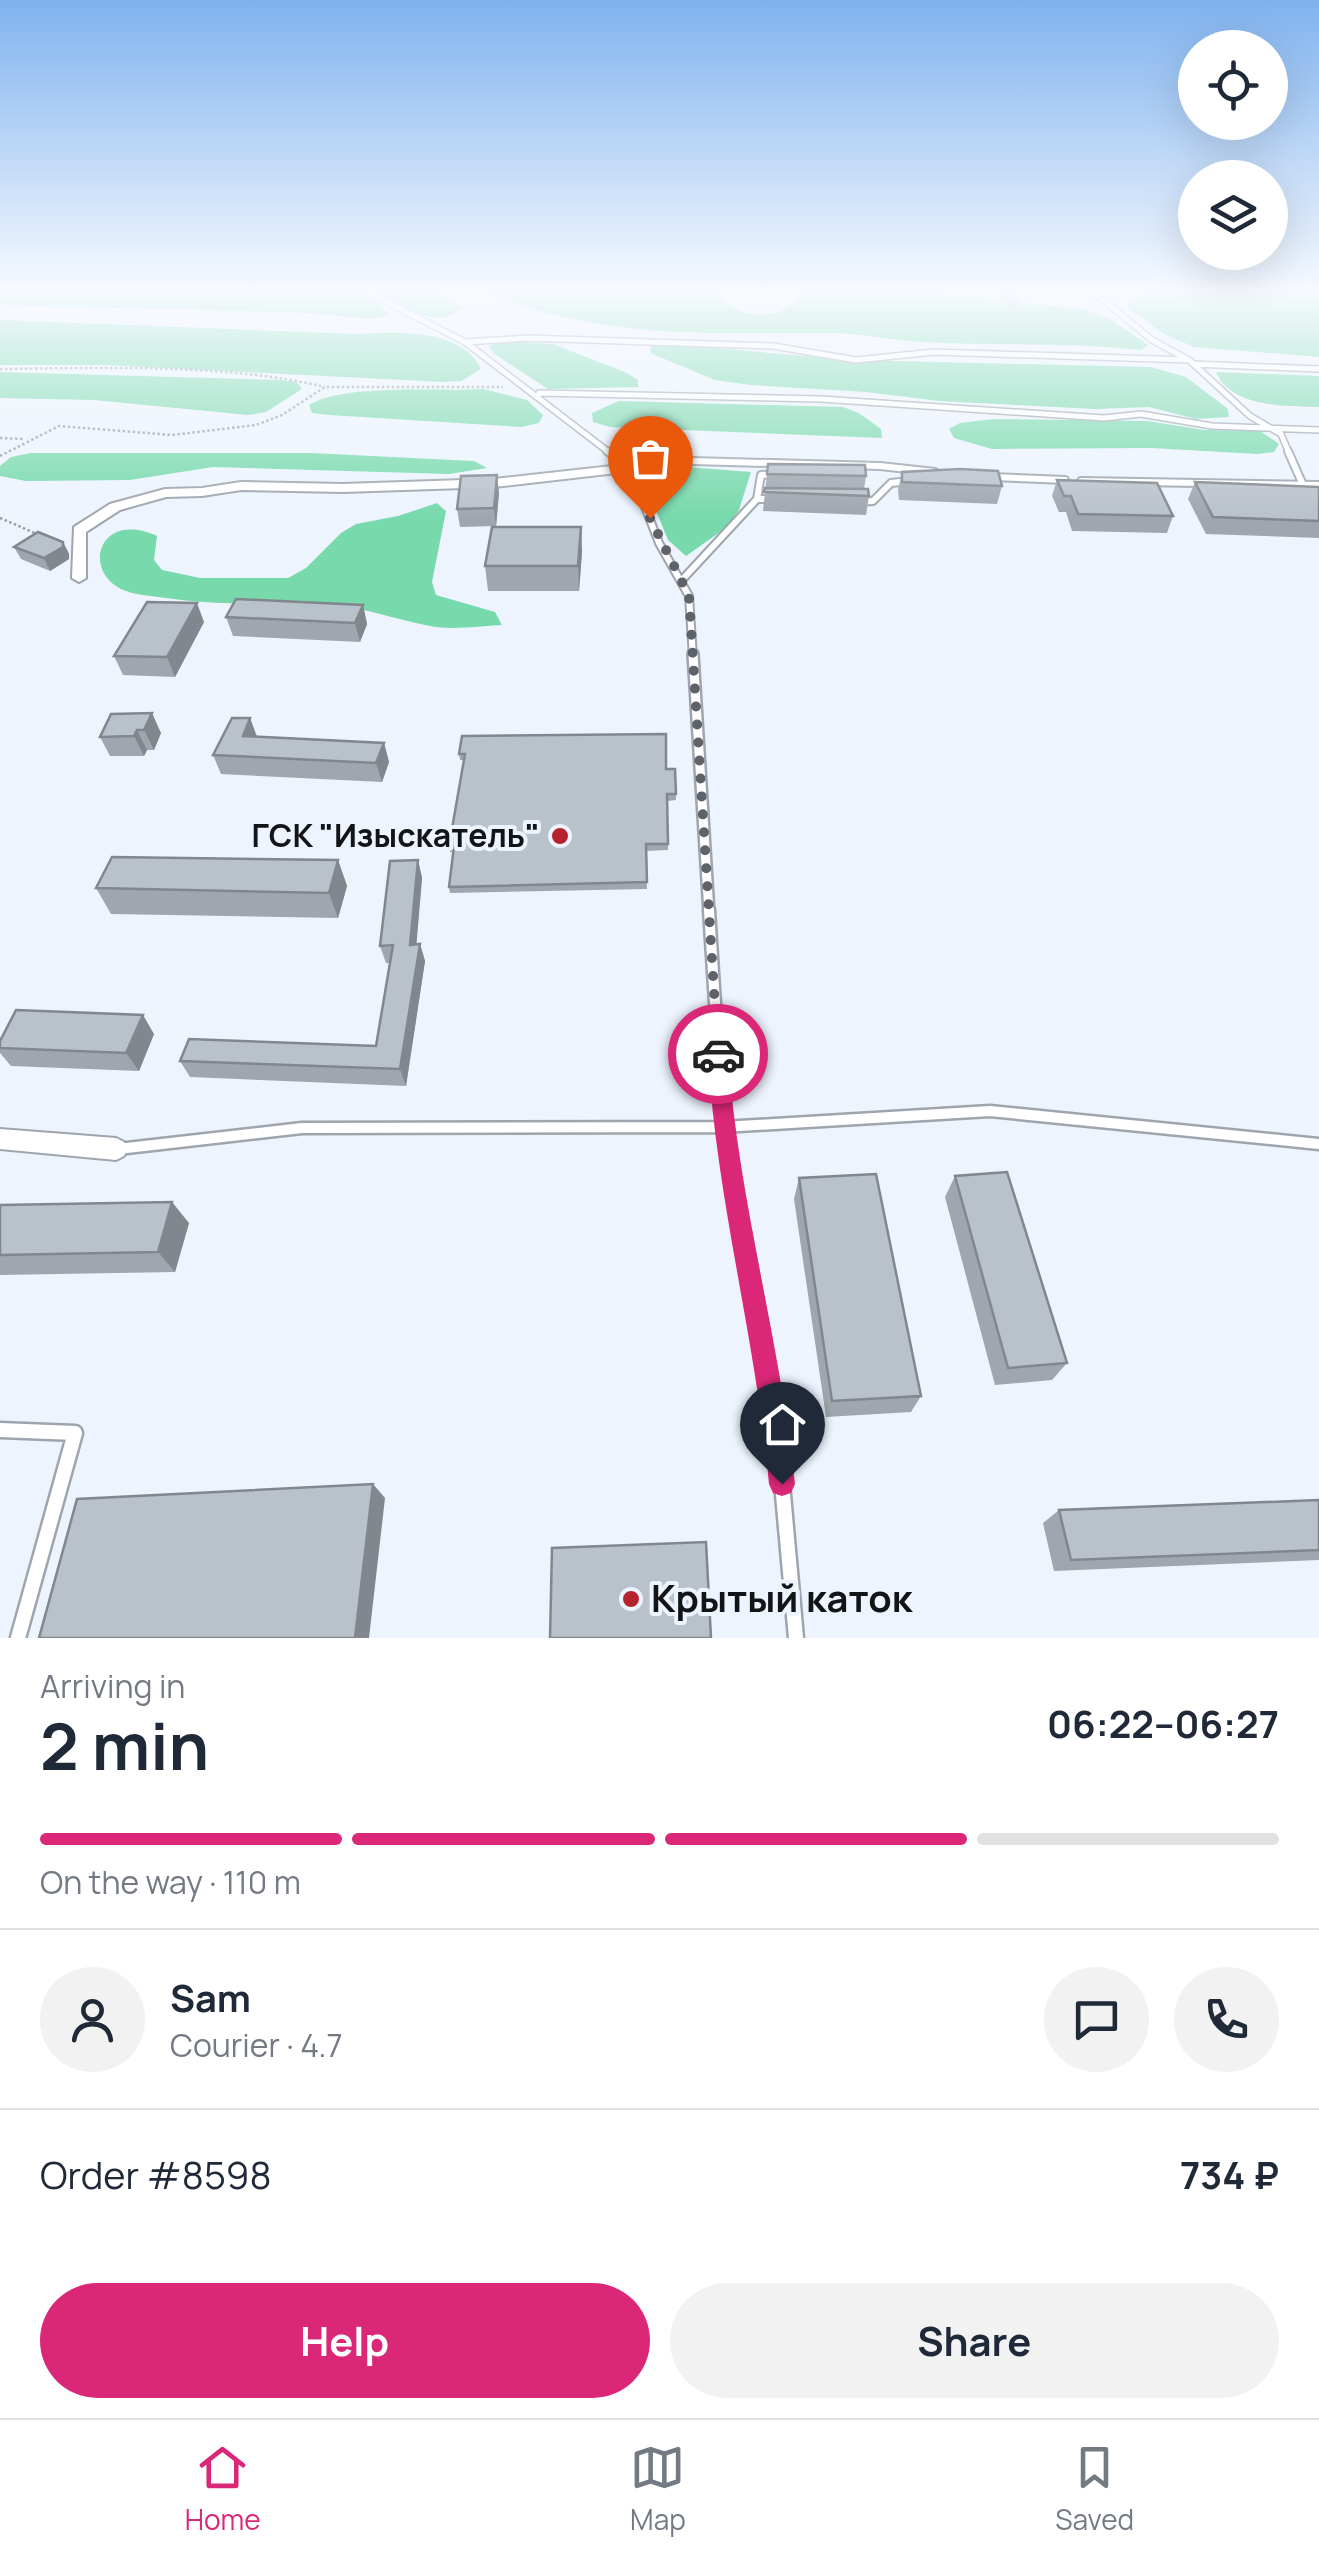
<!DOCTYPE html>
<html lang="en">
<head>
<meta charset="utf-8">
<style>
  :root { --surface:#fff; --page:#f2f2f3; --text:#1f2937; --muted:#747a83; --line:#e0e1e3; --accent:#db2777 }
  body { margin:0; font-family:Manrope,sans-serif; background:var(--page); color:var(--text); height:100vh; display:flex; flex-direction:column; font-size:38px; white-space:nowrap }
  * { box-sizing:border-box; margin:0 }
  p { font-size:32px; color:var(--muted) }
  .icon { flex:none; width:55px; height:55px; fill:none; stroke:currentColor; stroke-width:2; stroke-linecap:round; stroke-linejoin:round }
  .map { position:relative; height:1638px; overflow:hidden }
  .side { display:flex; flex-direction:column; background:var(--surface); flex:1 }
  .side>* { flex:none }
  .fabs { position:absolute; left:1178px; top:30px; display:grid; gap:20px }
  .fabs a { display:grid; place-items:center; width:110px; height:110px; border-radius:50%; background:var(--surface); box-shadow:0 10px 40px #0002; font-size:50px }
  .pin { position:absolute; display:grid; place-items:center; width:85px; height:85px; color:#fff; margin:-102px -42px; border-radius:50% 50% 50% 0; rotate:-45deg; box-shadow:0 0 10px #0007 }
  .pin .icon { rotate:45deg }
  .courier { position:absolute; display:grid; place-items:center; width:100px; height:100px; margin:-50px; border:8px solid #db2777; border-radius:50%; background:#fff; color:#222; box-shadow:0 2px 12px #0007 }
  .summary em { font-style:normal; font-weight:700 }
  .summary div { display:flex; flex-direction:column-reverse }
  .summary { display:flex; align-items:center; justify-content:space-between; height:170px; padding:0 40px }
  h1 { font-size:65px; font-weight:700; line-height:75px }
  .bar { display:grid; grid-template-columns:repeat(4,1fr); gap:15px 10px; align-content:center; height:120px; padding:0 40px }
  .bar i { height:12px; border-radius:8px; background:var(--line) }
  .bar .selected { background:var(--accent) }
  .bar p { grid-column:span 4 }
  .line { display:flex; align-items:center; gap:25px; padding:0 40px; border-top:2px solid var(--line) }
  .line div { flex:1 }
  .round { display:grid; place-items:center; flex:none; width:105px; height:105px; border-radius:52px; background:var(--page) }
  .cta { display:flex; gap:20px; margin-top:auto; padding:20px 40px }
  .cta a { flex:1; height:115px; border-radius:60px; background:var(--accent); color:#fff; font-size:40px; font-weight:700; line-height:115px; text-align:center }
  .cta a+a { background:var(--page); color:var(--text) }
  .tabs { display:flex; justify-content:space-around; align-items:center; height:140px; border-top:2px solid var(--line); background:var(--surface); font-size:28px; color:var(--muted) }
  .tabs a { display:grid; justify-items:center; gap:5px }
  .tabs .selected { color:var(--accent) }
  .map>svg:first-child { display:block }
  .forest { fill:#77d9ac }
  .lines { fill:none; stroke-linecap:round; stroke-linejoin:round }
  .service-far4-casing { stroke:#9ea5ae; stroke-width:8 }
  .service-far3-casing { stroke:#9ea5ae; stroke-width:10 }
  .service-far2-casing { stroke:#9ea5ae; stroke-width:14 }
  .service-far1-casing { stroke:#9ea5ae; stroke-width:15 }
  .service-casing { stroke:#9ea5ae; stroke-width:19 }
  .minor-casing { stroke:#9ea5ae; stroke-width:4 }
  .path { stroke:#999ea5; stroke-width:2.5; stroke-dasharray:2.5 2.5; stroke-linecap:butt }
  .service-far4 { stroke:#fff; stroke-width:5 }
  .service-far3 { stroke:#fff; stroke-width:6 }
  .service-far2 { stroke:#fff; stroke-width:9 }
  .service-far1 { stroke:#fff; stroke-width:10 }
  .service { stroke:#fff; stroke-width:14 }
  .minor { fill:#fff; fill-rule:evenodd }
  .wall { fill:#9fa6ae }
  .shaded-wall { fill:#82878d }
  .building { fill:#b9c1ca; stroke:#82878d; stroke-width:2.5 }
  .route { fill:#db2777 }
  .done { stroke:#5f6268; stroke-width:10; stroke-dasharray:0 18 }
  .poi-dot { fill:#b5242e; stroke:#edf4fe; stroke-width:4 }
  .labels { text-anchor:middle; stroke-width:8; stroke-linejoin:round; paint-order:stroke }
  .poi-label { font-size:32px; font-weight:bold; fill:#121417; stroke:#edf4fe; text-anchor:end }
  .near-poi-label { font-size:38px; font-weight:bold; fill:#121417; stroke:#edf4fe; text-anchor:start }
</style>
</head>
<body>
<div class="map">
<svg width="1319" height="1638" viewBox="0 0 1319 1638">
  <rect width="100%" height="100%" fill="#edf4fe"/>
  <path class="forest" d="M0,290H352L380,304L388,316L372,319L310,313L0,305Z
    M376,290H436L462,307C437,334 401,303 376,290Z
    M483,290H717C730,319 779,323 798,298L796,290H898L1082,309L1109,318L1148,345L1141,350C1068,342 993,346 920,342C889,340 859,333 828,333C709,333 595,340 483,290Z
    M1216,290H1293L1319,295V357L1194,347L1166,335L1129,309V302L1145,293Z
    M0,320L358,334C395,332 462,328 481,369L461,381L443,382L104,365H0Z
    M502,341L553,344L627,373L638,380V387L548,389L493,353L489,346Z
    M668,344L853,360L1151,367L1186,377L1228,409L1229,417L1196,419L1149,407L1095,409L939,401L866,392L751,385L715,380L650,353L651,345Z
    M0,372L281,380L297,382L302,389L266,412L248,415L94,400L0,398Z
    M1216,372L1319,376V407C1286,406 1231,408 1216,372Z
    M483,389L527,400L543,415L539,423L521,427L329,415L312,413L309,405C346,383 437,392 483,389Z
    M619,401L843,407L859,413L881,429L882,438L610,427L593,422L592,413Z
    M994,419L1147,421L1205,430L1260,431L1279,444L1274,452L1258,454L1151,448L992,449L954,438L949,429L960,423Z
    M31,453H311L474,461L487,468L449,474L213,467L130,480L26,481L0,476V466L11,457Z
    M650,464L751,472L739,510L727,527L686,556L668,540L640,472Z
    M437,503L446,511L432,582L436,595L495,612L502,625C478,626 448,631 425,625C395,619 366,608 335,606C278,601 223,607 166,598C151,596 134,595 121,589C82,570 99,510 157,536L154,560L162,570L200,578H288L306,568L341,533L356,524L398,516Z"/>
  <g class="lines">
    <defs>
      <path id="service-far4" d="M363,290L465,342L610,453
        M1091,290L1152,340L1189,360L1250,416L1281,434L1289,453
        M465,342L528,338L773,346L856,360L934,352L1189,360
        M1193,364L1319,369
        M539,393L821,399L1104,418L1141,414L1212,426L1319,430"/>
      <path id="service-far3" d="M607,451L630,468L659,543L689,596L693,657
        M1288,451L1303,485
        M630,468L657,460L880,466L935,472
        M991,477L1065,480
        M1081,481L1319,485
        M757,499L761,475L778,474
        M858,502L873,501L891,483L909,481
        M681,581L757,499H772"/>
      <path id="service-far2" d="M693,654L709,913"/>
      <path id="service-far1" d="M118,1149L302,1128L723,1127L709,910
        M743,1235L723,1127L990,1111L1319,1144"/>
      <path id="service" d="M743,1232L775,1406L796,1638
        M0,1430L75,1433L18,1638"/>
      <path id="minor" d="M630,464L636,468L634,471L494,487L343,492L241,490L202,496L166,497L120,510L86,532V578L79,582L72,578L74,527L110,504L165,489L202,488L241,482L343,484L494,479Z
        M0,1129L116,1138L124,1142L127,1149L124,1156L116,1160L0,1149Z"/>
    </defs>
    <use href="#service-far4" class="service-far4-casing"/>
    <use href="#service-far3" class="service-far3-casing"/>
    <use href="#service-far2" class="service-far2-casing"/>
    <use href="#service-far1" class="service-far1-casing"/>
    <use href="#service" class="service-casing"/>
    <use href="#minor" class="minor-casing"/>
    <path class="path" d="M0,369C102,368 226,363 325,387
      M0,438L25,439
      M0,456L59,426L172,435L256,425L282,415L325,387H503
      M0,518L37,534"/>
    <use href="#service-far4" class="service-far4"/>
    <use href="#service-far3" class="service-far3"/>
    <use href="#service-far2" class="service-far2"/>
    <use href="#service-far1" class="service-far1"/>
    <use href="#service" class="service"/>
    <use href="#minor" class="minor"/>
  </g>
  <path class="wall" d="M993,290H1018L1019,292L1014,313Z
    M902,472L1002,486L997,504L899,500L898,490Z
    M767,474L866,476L864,489L869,496L866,515L763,511Z
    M497,475L499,493L496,526L460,527L457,509Z
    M1057,480L1173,516L1167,533L1072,531L1066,512H1059L1052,496Z
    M1195,482L1319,487V538L1206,534L1188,499Z
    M581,527L582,552L579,591H488L485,566Z
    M63,542L69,554V559L50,571L21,559L14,547Z
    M363,605L367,624L360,642L233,636L226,617Z
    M204,622L175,677L123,675L114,656Z
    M111,714L161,733L154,750H147L144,756H110L100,737Z
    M250,718L257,736L384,743L389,762L382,782L221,774L213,755Z
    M459,754L675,769L676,800L667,801L668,850L646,851L647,889L450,893L449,887L454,852H450L449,846L464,760H460Z
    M338,860L347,886L338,918L111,914L96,888Z
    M418,860L422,878L416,944H420L425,961L406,1086L190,1077L180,1061L376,1046L390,963H386L380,946Z
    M154,1034L139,1071L11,1066L0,1053V1041Z
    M955,1176L1067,1363L1052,1380L995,1385L945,1197Z
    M799,1178L921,1396L911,1412L826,1417L794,1199Z
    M0,1205L189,1223L175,1272L0,1275Z
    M1319,1500V1560L1054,1571L1043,1523L1059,1510Z"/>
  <path class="shaded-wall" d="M497,475L499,493L496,526L494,508Z
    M581,527L582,552L579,591L578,566Z
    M63,542L69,554V559L50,571L44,558Z
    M197,603L204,622L175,677L167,657Z
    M363,605L367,624L360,642L355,623Z
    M152,713L161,733L154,750L144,730Z
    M250,718L257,738L243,736Z
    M137,730L147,750L144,756L134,736Z
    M384,743L389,762L382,782L376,763Z
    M338,860L347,886L338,918L329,893Z
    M418,860L422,878L415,962L410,945Z
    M420,944L425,961L406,1086L400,1069Z
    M143,1015L154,1034L139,1071L126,1053Z
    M172,1202L189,1223L175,1272L158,1252Z
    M373,1484L385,1498L369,1638H355Z"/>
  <path class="building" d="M768,464L865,465L866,476L767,474Z
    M960,469L998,471L1002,486L902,482V472Z
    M497,475L494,508L457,509L461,476Z
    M1057,480L1157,483L1173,516L1078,514L1071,496H1064Z
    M1195,482L1319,487V521L1213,517Z
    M765,488L868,489L869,496L764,492Z
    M492,527H581L578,566H485Z
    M38,532L63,542V547L44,558L14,547Z
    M236,599L363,605L355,623L226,617Z
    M147,602L197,603L167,657L114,656Z
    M152,713L144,730H137L134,736L100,737L111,714Z
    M232,718H250L243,736L384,743L376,763L213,755Z
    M666,734V769H675L676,794H667L668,844H646L647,882L449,887L454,846H449L465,754H459L462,736Z
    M112,857L338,860L329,893L96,888Z
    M418,860L410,945L420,944L400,1069L180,1061L189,1039L376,1046L393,945L380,946L390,861Z
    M16,1010L143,1015L126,1053L0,1048V1041Z
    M1007,1172L1067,1363L1008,1368L955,1176Z
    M876,1174L921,1396L832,1401L799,1178Z
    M172,1202L158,1252L0,1255V1205Z
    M373,1484L355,1638H39L77,1499Z
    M1319,1500V1550L1071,1560L1059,1510Z
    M706,1542L711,1638H550L552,1548Z"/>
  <linearGradient id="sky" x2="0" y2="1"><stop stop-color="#7fb2ee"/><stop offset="0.56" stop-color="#f7faff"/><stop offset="1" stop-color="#f7faff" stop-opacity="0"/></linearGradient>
  <rect width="1319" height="519" fill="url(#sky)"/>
  <path class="route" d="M718,1046L728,1054C738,1199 780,1339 795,1484L791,1493L782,1496L773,1493L769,1484C756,1339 716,1199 708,1054Z"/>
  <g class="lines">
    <path class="done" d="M650,518L689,596L718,1054"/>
  </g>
  <g class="poi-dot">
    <circle cx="560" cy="836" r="10"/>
    <circle cx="631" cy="1599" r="10"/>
  </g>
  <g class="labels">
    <g class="poi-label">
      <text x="540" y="847">ГСК "Изыскатель"</text>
    </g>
    <g class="near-poi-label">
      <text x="651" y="1612">Крытый каток</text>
    </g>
  </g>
</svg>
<div class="fabs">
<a><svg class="icon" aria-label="locate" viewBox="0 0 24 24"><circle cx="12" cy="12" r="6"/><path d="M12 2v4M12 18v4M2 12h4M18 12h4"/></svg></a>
<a><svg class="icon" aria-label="layers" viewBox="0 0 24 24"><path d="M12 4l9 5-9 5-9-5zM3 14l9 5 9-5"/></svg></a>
</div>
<div class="pin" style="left:650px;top:518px;background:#ea580c"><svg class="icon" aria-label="bag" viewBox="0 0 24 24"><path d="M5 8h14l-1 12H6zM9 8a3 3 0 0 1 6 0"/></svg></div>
<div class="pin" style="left:782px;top:1484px;background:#1f2937"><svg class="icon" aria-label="home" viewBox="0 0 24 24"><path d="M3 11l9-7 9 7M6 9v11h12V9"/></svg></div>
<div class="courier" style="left:718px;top:1054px"><svg class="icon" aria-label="car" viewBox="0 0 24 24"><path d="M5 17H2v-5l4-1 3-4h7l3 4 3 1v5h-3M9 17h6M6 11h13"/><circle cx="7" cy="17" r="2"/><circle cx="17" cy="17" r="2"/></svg></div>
</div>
<section class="side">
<div class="summary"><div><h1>2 min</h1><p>Arriving in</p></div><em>06:22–06:27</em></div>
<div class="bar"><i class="selected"></i><i class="selected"></i><i class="selected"></i><i></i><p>On the way · 110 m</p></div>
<div class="line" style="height:180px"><a class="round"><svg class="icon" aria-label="person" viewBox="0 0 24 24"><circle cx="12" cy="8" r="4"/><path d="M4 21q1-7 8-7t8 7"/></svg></a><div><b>Sam</b><p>Courier · 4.7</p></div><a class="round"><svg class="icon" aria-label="chat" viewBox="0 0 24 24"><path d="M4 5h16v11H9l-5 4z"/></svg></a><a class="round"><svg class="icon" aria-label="phone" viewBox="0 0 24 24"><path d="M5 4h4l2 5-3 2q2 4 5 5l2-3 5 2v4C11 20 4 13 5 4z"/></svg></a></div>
<div class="line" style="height:130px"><div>Order #8598</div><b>734 ₽</b></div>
<div class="cta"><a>Help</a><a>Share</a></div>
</section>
<nav class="tabs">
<a class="selected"><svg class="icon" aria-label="home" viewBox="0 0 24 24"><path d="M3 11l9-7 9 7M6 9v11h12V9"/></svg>Home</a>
<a><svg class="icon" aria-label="map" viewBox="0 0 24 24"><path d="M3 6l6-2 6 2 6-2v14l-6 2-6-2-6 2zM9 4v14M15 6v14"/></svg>Map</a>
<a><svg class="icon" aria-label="saved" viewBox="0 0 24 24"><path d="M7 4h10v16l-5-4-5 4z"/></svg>Saved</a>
</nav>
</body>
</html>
